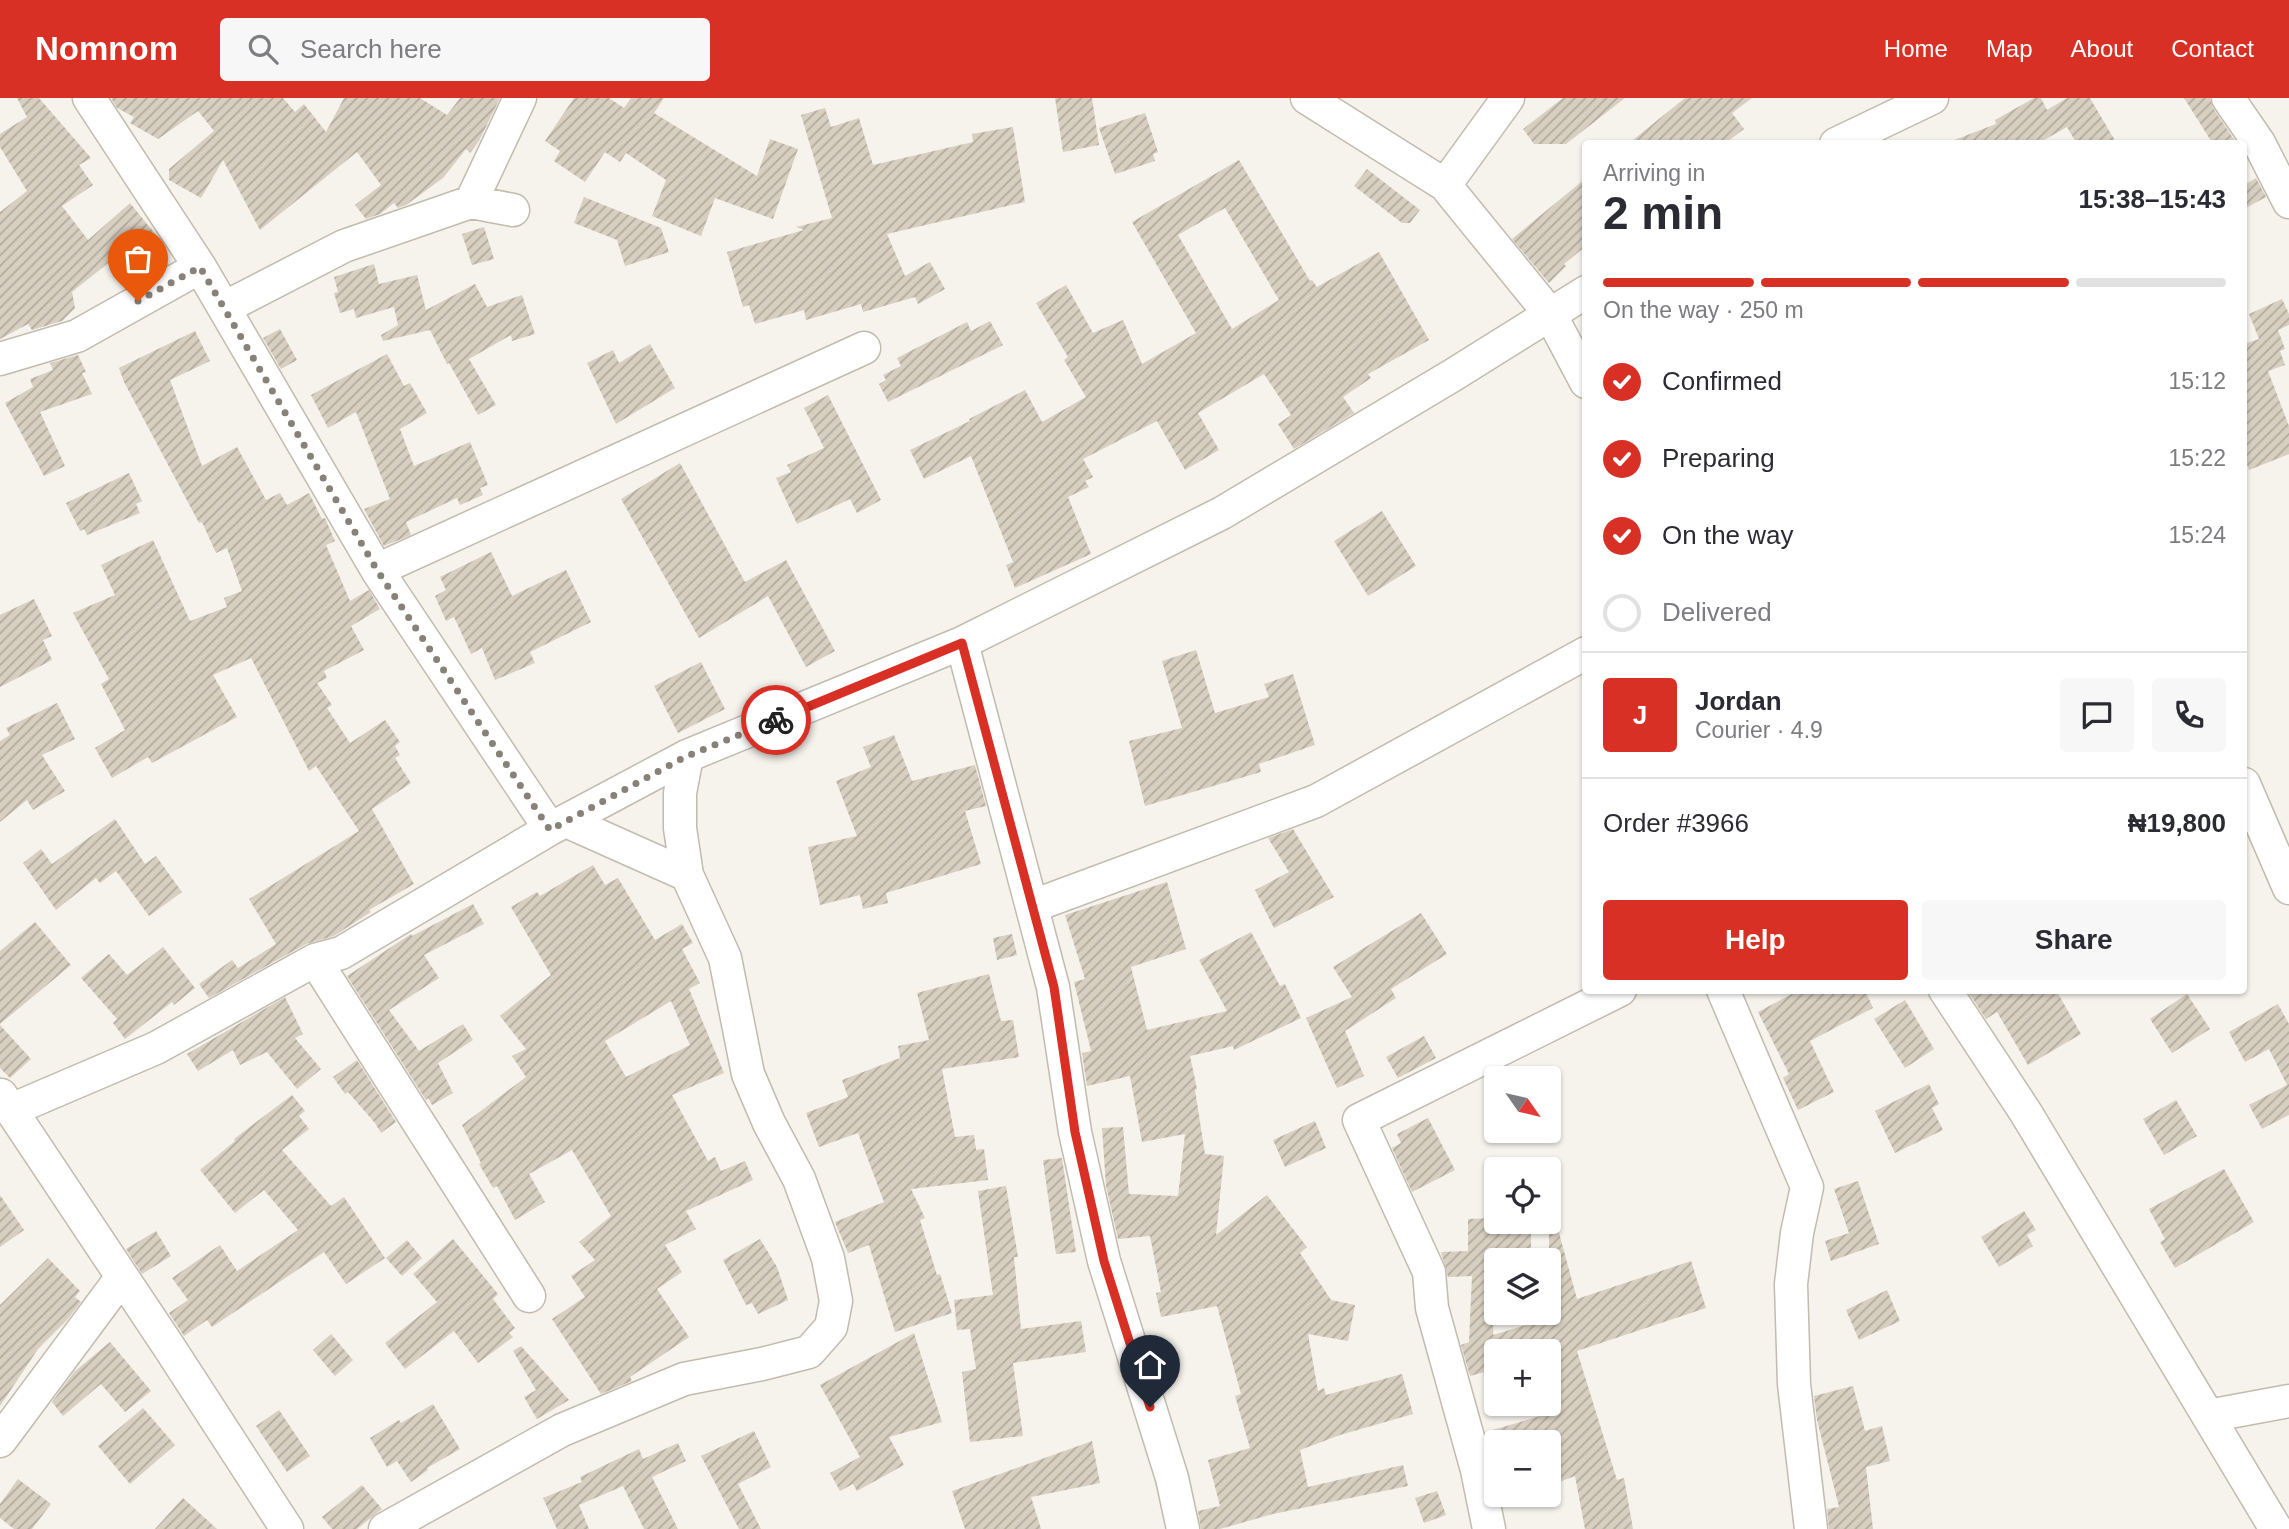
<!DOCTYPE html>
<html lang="en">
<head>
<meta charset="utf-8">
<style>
  :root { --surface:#fff; --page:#f7f7f7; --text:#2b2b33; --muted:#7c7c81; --line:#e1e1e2; --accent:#d93025 }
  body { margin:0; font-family:Helvetica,sans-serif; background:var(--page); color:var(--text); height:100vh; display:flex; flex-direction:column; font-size:26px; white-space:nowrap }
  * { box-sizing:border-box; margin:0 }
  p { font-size:23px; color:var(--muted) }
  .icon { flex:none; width:38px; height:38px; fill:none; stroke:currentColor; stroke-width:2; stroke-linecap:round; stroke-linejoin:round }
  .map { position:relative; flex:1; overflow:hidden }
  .details { position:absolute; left:1582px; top:42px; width:665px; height:854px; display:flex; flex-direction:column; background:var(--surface); border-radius:7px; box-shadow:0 2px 5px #0004 }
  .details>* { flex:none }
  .needle { width:46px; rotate:124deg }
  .controls { position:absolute; left:1484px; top:968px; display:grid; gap:14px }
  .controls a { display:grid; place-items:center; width:77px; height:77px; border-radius:7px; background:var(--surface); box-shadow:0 2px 5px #0004; font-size:35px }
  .pin { position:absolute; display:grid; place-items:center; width:60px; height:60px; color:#fff; margin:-72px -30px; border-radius:50% 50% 50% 0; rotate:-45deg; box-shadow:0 0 7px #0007 }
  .pin .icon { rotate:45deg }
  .courier { position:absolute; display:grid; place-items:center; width:70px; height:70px; margin:-35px; border:5px solid #d93025; border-radius:50%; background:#fff; color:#222; box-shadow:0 2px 9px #0007 }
  .summary em { font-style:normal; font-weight:800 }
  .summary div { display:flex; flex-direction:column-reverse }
  .summary { display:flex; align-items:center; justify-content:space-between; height:119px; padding:0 21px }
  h1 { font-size:46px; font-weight:800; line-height:52px }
  .bar { display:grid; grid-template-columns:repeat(4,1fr); gap:10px 7px; align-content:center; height:84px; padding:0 21px }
  .bar i { height:9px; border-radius:5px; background:var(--line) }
  .bar .current { background:var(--accent) }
  .bar p { grid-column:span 4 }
  .line { display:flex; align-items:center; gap:18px; padding:0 21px; border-top:2px solid var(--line) }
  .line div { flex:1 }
  .round { display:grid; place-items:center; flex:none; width:74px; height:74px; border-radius:7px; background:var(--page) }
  ol { padding:0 21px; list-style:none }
  li { display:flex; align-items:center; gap:21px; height:77px }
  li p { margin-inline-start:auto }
  li .icon { padding:7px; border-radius:50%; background:var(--accent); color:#fff; stroke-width:4 }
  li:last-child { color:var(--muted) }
  li i { width:38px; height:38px; border:4px solid var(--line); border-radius:50% }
  .button { display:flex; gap:14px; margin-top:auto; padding:14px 21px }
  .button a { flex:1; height:80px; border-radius:7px; background:var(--accent); color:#fff; font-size:28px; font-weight:800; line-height:80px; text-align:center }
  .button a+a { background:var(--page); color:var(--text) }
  header { display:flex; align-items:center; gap:42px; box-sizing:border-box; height:98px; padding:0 35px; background:var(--accent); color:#fff }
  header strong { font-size:33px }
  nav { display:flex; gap:38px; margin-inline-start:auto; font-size:24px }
  .search { width:490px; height:63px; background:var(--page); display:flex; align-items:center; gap:18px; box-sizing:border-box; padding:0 24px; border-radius:7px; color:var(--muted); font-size:26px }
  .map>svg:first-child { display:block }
  .building { fill:url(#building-hatch); fill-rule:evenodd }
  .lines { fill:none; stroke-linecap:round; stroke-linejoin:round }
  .minor-casing { stroke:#c2bbae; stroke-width:35 }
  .minor { stroke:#fff; stroke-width:32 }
  .done { stroke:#878178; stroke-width:7; stroke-dasharray:0 12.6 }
  .route { stroke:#d93025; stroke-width:9 }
</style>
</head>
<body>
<header>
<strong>Nomnom</strong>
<div class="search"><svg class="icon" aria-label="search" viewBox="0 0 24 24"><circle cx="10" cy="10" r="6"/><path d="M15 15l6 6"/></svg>Search here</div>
<nav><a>Home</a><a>Map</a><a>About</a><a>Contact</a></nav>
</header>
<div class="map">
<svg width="2289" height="1431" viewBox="0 0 2289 1431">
  <defs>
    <pattern id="building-hatch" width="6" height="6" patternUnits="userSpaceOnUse" patternTransform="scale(1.75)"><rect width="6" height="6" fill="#d8cfc1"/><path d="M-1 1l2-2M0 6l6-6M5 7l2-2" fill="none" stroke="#b1aa9e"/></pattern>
  </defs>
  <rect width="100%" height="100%" fill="#f6f3ec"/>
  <path class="building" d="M17,0H39L91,60L79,67L93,87L62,108L88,142L130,105L160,142L128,170L117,158L72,194L75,210L62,223L32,232L28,226L0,241V114L27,93L0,49V36L27,19Z
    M111,0H283L295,14L304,6L326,34L344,0H420L447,17L460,0H500L479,43L470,55L466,51L443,80L406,107L398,110L394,105L380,116L366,121L355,107L381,87L357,54L260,132L223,62L201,100L169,82V71L214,33L198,13L158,41L130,25L134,19L117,10Z
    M574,0H609L624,10L631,0H664L654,15L757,78L770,41L798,51L773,121L715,100L701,138L652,118L666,82L626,55L620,64L605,54L585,84L554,63L560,53L545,43Z
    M1055,0H1092L1099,47L1063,54Z
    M1563,0H1625L1566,46H1534L1523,31Z
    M1685,0H1752L1732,15L1744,31L1724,46H1628Z
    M2034,0H2041L2047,12L2067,0H2090L2117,46H2077L2067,29L2037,46H1949V44L1996,26L1995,22Z
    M2184,0H2210L2213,10L2237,46H2213Z
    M825,10L831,29L859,20L873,67L973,44L972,36L1013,29L1025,104L887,136L905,178L930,164L945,191L918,206L915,199L863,214L861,206L806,222L804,212L755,226L749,207L743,209L727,154L804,132L796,129L832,120L801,17Z
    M1145,15L1158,54L1153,56L1155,63L1115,76L1099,30Z
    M1239,62L1310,183L1312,182L1317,189L1379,154L1429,242L1368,276L1371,280L1343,299L1354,315L1294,351L1278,326L1291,317L1264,276L1198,315L1219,352L1185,372L1157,323L1083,361L1093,379L1085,383L1089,389L1068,399L1091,456L1015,490L1006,467L1013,464L971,358L924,381L910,352L970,323L969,321L1025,292L1042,324L1086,299L1064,262L1068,259L1036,205L1066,187L1093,235L1123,222L1142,266L1196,235L1132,124ZM1225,110L1279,202L1232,231L1178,137Z
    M1367,71L1420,112L1410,125H1402L1354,88Z
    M1586,80V148L1564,166L1566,168L1549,185L1512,141Z
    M2256,80L2266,99L2244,111V87Z
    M584,99L661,130L669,154L625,168L617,142L574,125Z
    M484,129L494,161L472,167L462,136Z
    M374,166L379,186L417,177L426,212L475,186L487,209L522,197L535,236L512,243L511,237L469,261L496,307L478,317L449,265L447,266L430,232L383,243L381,237L398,227L394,209L356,220L354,211L340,215L334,195L338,194L334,179Z
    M2282,201L2289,216V227L2278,232L2285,251L2280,253L2285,267L2268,273L2289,328V356L2249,372L2244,358V246L2259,241L2249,216Z
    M990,223L1003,247L888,304L879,286L886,282L883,277L901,268L897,260L967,224L971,233Z
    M280,231L297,262L281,271L263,240Z
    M195,233L210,263L170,282L202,368L237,349L266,402L280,395L287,407L309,395L322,421L325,420L335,443L326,447L350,503L369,492L380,511L351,528L364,552L324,573L327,580L317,585L332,607L327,610L350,645L385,622L400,644L395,648L400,657L395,660L411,685L372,711L414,786L369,812L371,814L334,838L306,846L209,900L199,886L232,862L238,870L276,846L249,801L359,733L316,668L309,673L251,560L213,577L237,619L152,665L148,659L112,680L95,650L125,632L101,586L109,581L73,515L115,497L101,467L153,442L190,523L227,509L224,500L242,493L227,450L216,455L202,424L199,425L124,284L119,270Z
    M650,246L675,290L616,326L587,265L613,252L619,265Z
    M387,256L404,288L410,285L427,315L400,331L414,368L470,344L488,387L480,390L483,397L460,407L457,400L406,424L411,437L384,448L364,411L390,401L356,314L328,330L311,297Z
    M78,257L86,274L82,275L92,296L40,314L65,368L44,378L5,305L33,289L30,281L53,272L50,265Z
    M828,297L881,402L857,415L850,401L797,426L776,380L791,374L787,367L824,350L804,310Z
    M680,365L745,484L786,462L835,553L806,569L768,498L699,540L621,401Z
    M129,375L142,403L136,406L140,415L87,437L84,431L80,433L66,405Z
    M1382,413L1416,468L1368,498L1334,443Z
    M491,454L512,498L566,472L591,524L530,554L535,565L495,582L482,550L471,556L454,519L446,523L435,498L446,492L440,479Z
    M34,501L52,538L43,542L52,562L0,589V517Z
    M1196,552L1215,615L1269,599L1264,586L1293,576L1315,647L1259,666L1261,674L1145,708L1129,643L1182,630L1162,563Z
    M701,564L725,611L678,635L654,588Z
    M57,605L75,641L42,657L65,693L33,712L27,702L0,724V643L10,637L6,630Z
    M894,637L912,683L975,667L986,708L965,713L981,766L886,795L888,805L863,811L860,797L820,807L808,749L857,738L836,683L871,669L863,649Z
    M115,721L145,766L156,758L182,794L149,818L116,773L100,785L96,780L56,812L23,765L41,751L52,766Z
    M1293,731L1334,799L1274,830L1255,792L1289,774L1268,740Z
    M593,767L605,787L618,780L655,842L682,826L693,845L682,851L700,885L689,891L724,975L672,997L708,1063L715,1059L721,1073L745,1063L753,1082L686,1113L696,1131L665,1147L682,1174L657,1191L689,1239L630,1279L632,1283L601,1296L552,1221L585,1199L571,1178L595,1162L579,1144L611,1118L572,1052L529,1076L545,1104L515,1122L497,1088L493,1090L479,1066L481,1065L462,1027L526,979L512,958L526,951L500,918L551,877L511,809L537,794L540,798ZM671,903L690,947L626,979L605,943Z
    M1167,784L1186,851L1131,869L1147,932L1227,913L1199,862L1251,834L1280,888L1285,886L1301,920L1234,952L1233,948L1190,958L1197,991L1195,992L1205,1056L1224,1058L1216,1137L1267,1097L1307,1149L1300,1155L1331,1202L1355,1207L1348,1243L1308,1236L1318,1293L1324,1290L1326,1297L1402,1276L1413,1316L1340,1337L1300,1352L1308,1389L1403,1367L1408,1388L1273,1416L1220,1431H1201L1198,1413L1220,1408L1208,1362L1250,1350L1235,1298L1241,1296L1217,1208L1161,1219L1156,1195L1161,1194L1150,1138L1118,1141L1106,1088L1102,1030L1123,1029L1129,1096L1178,1098L1185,1036L1142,1044L1130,978L1087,988L1082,955L1091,953L1074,884L1085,881L1065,817Z
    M473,806L484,826L424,857L439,880L389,912L419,953L463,926L473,942L438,965L453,995L432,1007L428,1000L426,1002L347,878L411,836L412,838Z
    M1421,815L1447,856L1391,891L1396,900L1345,933L1364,978L1337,990L1306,920L1352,899L1333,869Z
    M35,824L71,867L0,926V853Z
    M1012,836L1017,857L997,862L993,840Z
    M163,849L195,890L174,907L172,904L125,941L113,925L117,921L81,880L109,856L127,877Z
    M989,876L1001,923L1013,922L1019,959L942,971L955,1039L974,1037L976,1052L984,1051L988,1082L911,1091L925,1120L920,1122L937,1177L940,1176L952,1215L895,1234L869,1147L848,1155L835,1124L884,1104L858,1035L819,1049L806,1015L848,999L842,982L900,960L898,948L929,942L917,895Z
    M1799,892H1865L1873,910L1810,943L1834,994L1798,1012L1783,980L1789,976L1758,914Z
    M1967,892H2056L2081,936L2028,967L1997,914L1986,921Z
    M2187,896L2210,931L2172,955L2150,921Z
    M285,899L303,936L295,940L321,971L297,991L267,954L240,967L233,952L198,973L187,956Z
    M1905,902L1934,951L1905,970L1874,921Z
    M2278,906L2289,926V1017L2262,1031L2249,1007L2287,987L2269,951L2245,964L2229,934Z
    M0,927L31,961L10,980L0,970Z
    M1424,938L1436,960L1398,980L1386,959Z
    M357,962L396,1024L381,1035L375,1025L348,994L345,996L333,979Z
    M1929,986L1939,1006L1932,1010L1943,1032L1895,1055L1875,1013Z
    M292,997L305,1013L299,1018L309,1031L282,1052L331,1108L344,1099L385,1160L346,1186L324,1154L212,1229L207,1222L184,1238L169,1215L188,1202L172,1180L220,1147L237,1173L298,1132L264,1092L235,1115L200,1072L235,1043L234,1041Z
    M2176,1002L2197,1038L2164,1057L2143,1021Z
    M1428,1020L1455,1072L1412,1094L1392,1050L1401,1045L1397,1036Z
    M1315,1023L1326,1050L1285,1069L1273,1042Z
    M1062,1060L1076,1154L1056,1156L1043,1062Z
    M2224,1071L2254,1124L2175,1170L2160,1144L2165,1141L2149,1111Z
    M1858,1083L1879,1146L1831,1163L1825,1143L1849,1135L1834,1091Z
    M1006,1088L1018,1159H1014L1021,1231L1081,1223L1086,1254L1013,1265L1023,1338L970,1344L962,1274L976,1271L970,1231L957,1232L954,1202L993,1197L978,1093Z
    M0,1097L24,1132L0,1149Z
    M2024,1113L2036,1132L2027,1137L2033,1148L1999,1169L1981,1139Z
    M1496,1120V1124L1502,1125H1531V1162H1496L1493,1237L1549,1220V1121L1555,1120L1577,1201L1691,1163L1706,1210L1577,1253L1617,1382L1624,1380L1633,1431H1585L1575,1378L1549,1388V1344H1488L1486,1334L1557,1313L1549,1286V1253H1496V1271L1470,1278L1461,1247L1469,1244L1472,1178L1448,1179L1441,1154L1468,1153V1121Z
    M156,1133L171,1158L142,1176L126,1151Z
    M453,1141L498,1196L493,1201L515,1230L509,1235L513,1239L478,1265L454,1233L405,1271L385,1245L437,1204L413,1176Z
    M760,1141L777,1169L788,1202L758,1216L752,1205L746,1207L723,1162Z
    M407,1142L422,1160L402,1178L386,1160Z
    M48,1160L80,1193L75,1199L81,1204L67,1222L38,1251L0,1308V1207Z
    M1887,1192L1900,1223L1859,1242L1846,1212Z
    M914,1235L942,1324L889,1339L904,1367L857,1393L853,1386L840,1393L830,1375L860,1359L820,1287Z
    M331,1236L353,1262L335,1278L313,1252Z
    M110,1244L151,1293L125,1314L101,1286L63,1318L52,1304L74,1274Z
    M521,1248L569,1302L537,1321L524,1299L536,1292L513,1253Z
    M1853,1288L1865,1333L1882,1328L1890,1363L1866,1369L1873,1431H1829L1827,1411L1839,1409L1817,1322L1814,1298Z
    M433,1306L460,1351L427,1370L428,1372L411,1384L397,1363L387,1369L370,1340L399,1322L401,1325Z
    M143,1310L175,1347L130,1386L98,1348Z
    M279,1312L310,1358L287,1374L256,1328Z
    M754,1333L771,1369L738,1386L761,1431H739L701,1358Z
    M1092,1343L1100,1385L1031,1399L1041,1431H965L952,1393Z
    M678,1345L686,1363L652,1379L678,1431H644L623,1388L579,1407L589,1431H557L543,1400L582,1384L580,1379L639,1351L643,1361Z
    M18,1381L51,1406L32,1431H14L0,1420V1406Z
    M362,1387L382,1411L357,1431H332L322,1419Z
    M1437,1393L1446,1417L1424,1425L1415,1400Z
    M183,1400L217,1431H155Z"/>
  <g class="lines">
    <defs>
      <path id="minor" d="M89,0L200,169L377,472L550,731
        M1307,0L1445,87L1550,216L1586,284
        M2228,0L2259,45L2289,104
        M1836,46L1932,0
        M1445,87L1508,0
        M471,104L520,0
        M224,210L344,148L471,104L513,112
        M0,261L77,238L200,169
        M377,472L864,250
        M962,545L1053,889L1075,1034L1104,1163L1172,1380L1183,1431
        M2244,686L2289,790
        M566,723L687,777
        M1033,808L1316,703L1586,555
        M315,862L529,1198
        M1723,892L1807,1089L1797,1135L1791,1186L1794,1286L1811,1431
        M1945,892L2026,1015L2276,1431
        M1,997L169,1249L287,1431
        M11,1012L156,950L315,862L341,855L550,731L687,658L962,545L1222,415L1453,277L1586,194
        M2208,1318L2289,1303
        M0,1343L122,1179
        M385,1431L562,1332L684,1281L762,1266L809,1254L831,1229L836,1203L828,1160L799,1081L769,1025L748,976L725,860L687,777L680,730V695L687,658
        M1489,1431L1477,1372L1432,1210L1429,1174L1359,1022L1620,892"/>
    </defs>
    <use href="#minor" class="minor-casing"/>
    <use href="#minor" class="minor"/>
  </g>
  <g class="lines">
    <path class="done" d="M138,203L200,169L377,472L550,732L687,658L776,622"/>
    <path class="route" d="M776,622L962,545L1054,889L1075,1034L1104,1163L1150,1309"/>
  </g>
</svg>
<div class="controls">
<a><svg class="needle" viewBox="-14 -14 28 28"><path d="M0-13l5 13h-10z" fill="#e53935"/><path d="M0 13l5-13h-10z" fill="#7c7c81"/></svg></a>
<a><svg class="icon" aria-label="locate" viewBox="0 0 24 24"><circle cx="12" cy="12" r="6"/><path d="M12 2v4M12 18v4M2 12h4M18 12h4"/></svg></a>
<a><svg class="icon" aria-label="layers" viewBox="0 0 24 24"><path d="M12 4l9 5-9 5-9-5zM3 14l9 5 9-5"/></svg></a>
<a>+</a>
<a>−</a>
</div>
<div class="pin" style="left:138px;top:203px;background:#ea580c"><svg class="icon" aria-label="bag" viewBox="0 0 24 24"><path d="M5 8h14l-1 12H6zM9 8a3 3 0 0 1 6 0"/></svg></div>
<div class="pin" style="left:1150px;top:1309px;background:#1f2937"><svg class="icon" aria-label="home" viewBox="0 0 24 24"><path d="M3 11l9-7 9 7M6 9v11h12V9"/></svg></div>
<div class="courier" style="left:776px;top:622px"><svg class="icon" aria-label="bike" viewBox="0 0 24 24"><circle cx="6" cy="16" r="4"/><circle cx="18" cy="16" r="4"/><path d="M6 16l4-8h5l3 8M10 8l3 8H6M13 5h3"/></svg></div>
<section class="details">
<div class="summary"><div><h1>2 min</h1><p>Arriving in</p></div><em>15:38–15:43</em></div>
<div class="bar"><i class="current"></i><i class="current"></i><i class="current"></i><i></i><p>On the way · 250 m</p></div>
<ol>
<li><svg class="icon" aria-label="check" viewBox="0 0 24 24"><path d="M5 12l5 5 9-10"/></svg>Confirmed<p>15:12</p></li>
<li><svg class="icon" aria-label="check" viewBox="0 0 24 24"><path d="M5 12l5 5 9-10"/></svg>Preparing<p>15:22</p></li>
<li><svg class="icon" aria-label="check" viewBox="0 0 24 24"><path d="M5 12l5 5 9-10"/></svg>On the way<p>15:24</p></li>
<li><i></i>Delivered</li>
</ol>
<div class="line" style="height:126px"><b class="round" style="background:var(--accent);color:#fff">J</b><div><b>Jordan</b><p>Courier · 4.9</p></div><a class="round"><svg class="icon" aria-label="chat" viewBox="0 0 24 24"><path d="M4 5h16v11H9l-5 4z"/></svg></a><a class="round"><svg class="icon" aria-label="phone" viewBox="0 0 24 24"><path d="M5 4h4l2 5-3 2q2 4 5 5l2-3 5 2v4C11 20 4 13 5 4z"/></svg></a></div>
<div class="line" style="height:91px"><div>Order #3966</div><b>₦19,800</b></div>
<div class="button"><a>Help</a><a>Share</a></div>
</section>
</div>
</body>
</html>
